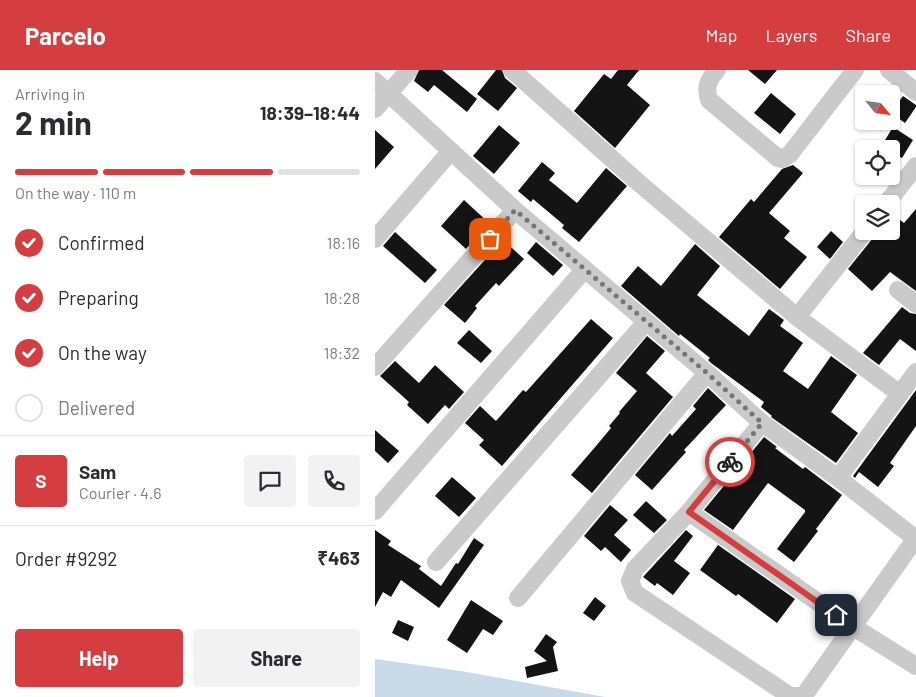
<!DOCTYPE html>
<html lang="en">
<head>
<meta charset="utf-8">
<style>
  :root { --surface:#fff; --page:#f2f2f3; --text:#2b2b33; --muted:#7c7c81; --line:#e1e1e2; --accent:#d63d40 }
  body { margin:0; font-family:Barlow,sans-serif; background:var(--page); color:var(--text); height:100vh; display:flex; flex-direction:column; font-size:19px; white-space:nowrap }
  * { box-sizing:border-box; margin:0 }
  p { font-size:16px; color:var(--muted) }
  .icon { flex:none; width:28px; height:28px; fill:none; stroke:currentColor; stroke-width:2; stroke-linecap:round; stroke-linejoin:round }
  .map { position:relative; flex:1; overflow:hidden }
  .details { display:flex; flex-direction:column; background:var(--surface); width:375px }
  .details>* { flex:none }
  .needle { width:32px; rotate:119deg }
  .tools { position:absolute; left:480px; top:15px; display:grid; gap:10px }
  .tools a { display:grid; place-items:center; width:45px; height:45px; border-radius:5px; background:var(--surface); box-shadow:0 1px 4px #0004; font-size:25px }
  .pin { position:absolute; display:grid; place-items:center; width:42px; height:42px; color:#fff; margin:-21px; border-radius:10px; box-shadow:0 2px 8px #0006 }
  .courier { position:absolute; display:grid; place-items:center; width:50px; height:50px; margin:-25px; border:4px solid #d63d40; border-radius:50%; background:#fff; color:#222; box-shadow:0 1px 6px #0007 }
  .headline em { font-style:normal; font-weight:700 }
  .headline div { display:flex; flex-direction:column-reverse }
  .headline { display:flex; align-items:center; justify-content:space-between; height:85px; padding:0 15px }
  h1 { font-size:32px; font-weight:700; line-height:38px }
  .bar { display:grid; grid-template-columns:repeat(4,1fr); gap:8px 5px; align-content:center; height:60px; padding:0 15px }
  .bar i { height:6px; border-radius:4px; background:var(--line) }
  .bar .selected { background:var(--accent) }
  .bar p { grid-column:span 4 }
  .line { display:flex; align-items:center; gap:12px; padding:0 15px; border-top:1px solid var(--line) }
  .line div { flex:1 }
  .round { display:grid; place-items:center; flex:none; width:52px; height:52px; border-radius:5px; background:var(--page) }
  ol { padding:0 15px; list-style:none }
  li { display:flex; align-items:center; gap:15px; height:55px }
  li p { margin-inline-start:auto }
  li .icon { padding:5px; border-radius:50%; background:var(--accent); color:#fff; stroke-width:4 }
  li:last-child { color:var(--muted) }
  li i { width:28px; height:28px; border:2px solid var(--line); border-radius:50% }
  .primary-button { display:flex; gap:10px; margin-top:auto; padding:10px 15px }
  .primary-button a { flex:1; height:58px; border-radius:5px; background:var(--accent); color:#fff; font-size:20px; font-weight:700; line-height:58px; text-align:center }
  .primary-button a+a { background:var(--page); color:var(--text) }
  header { display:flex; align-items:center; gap:30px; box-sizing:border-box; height:70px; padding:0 25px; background:var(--accent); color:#fff }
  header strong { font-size:24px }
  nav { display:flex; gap:28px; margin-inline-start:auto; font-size:18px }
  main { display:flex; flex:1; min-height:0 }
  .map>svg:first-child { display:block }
  .water { fill:#c9dae8 }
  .building { fill:#141414 }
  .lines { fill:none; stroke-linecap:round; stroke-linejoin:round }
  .minor { stroke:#cacaca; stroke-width:18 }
  .done { stroke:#767676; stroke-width:5; stroke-dasharray:0 9 }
  .route { stroke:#d63d40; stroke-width:6 }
</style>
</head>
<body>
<header>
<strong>Parcelo</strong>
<nav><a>Map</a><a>Layers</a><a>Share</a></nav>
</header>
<main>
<section class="details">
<div class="headline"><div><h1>2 min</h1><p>Arriving in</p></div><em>18:39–18:44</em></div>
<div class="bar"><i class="selected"></i><i class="selected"></i><i class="selected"></i><i></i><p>On the way · 110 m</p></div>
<ol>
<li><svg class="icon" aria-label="check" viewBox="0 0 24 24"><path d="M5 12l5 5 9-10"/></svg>Confirmed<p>18:16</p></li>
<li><svg class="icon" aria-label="check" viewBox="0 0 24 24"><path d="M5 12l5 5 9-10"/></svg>Preparing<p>18:28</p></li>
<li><svg class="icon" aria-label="check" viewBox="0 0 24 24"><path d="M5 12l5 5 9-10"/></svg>On the way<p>18:32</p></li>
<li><i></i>Delivered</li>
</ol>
<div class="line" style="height:90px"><b class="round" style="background:var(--accent);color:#fff">S</b><div><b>Sam</b><p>Courier · 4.6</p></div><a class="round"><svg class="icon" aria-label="chat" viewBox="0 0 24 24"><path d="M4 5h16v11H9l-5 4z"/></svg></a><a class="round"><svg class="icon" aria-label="phone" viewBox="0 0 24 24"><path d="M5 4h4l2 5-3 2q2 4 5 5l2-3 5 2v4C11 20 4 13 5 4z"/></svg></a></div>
<div class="line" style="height:65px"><div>Order #9292</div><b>₹463</b></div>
<div class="primary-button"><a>Help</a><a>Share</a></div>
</section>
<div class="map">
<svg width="541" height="627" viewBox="0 0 541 627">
  <rect width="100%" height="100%" fill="#fff"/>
  <path class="water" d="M0,589L86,601L230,627H0Z"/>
  <path class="building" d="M44,0H67L102,29L92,42L59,15L53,22L39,11Z
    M121,0H127L130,8L142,18L123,41L102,24Z
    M243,0H264L252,15L275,35L240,78L199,41L229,4L236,9Z
    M373,0H402L390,14Z
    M396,23L421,44L405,64L379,43Z
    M528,26L541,35V37L530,53L516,43Z
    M124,55L145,73L119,104L98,86Z
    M518,57L538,70L527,88L516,82V79H512L507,75Z
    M0,60L19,77L0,99Z
    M167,92L180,103L174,110L202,133L231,98L252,116L204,172L187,158L189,155L158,129L156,132L143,121Z
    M418,95L428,103L394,143L415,161L409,168L432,187L405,219L344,167L376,129L379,132L407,99Z
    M89,130L114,153L91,179L66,156Z
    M541,139V221L515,202L497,221L473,199L498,168L501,161H516V143L529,153Z
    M456,161L468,172L455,189L442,177Z
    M20,162L62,200L50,213L8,176Z
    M128,170L149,189L124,216L121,213L100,236L102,238L90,253L69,235Z
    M161,172L188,195L178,206L152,183Z
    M320,174L345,196L322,225L374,266L394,239L409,250L405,256L428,273L408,301L433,319L456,286L482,305L456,342L483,363L461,393L396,347L397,346L386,337L389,332L336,293L333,290L335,288L305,264L304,266L246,216L263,196L286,216Z
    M527,237L535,243L541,244V281L525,269L504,295L488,283Z
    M216,249L238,268L127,396L104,375L109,370L90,353L105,336L121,351L148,320L151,322Z
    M94,260L117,281L106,293L82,273Z
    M272,266L290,281L271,303L298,327L217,423L196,405L221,376L236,358L234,356L245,343L244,342L262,321L241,303Z
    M20,291L44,313L60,295L89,322L74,339L70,335L53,354L32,335L34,332L5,306Z
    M333,318L351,335L309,380L311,382L277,420L260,405L295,363L297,366L321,339L318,336Z
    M541,320V356L515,393L519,396L503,417L484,402L480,408L478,406Z
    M0,360L24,381L13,393L0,381Z
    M389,367L402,377L400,378L428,399L430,397L467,425L441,459L443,461L419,492L402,479L430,442V440L393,413L358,460L329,440Z
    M77,407L101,428L84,447L60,426Z
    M271,431L292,450L279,463L258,445Z
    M235,435L253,450L239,465L256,480L246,492L230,477L226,481L209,466Z
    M0,460L16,471L13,475L46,496L44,499L66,516L81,493L83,494L99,468L109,475L64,538L26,510L16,527L8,522L0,537Z
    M311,460L318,466L299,491L315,503L298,525L282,513L280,516L268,507Z
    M343,475L420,529L402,553L363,524L361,526L325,500Z
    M220,527L231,536L219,551L208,543Z
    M96,530L128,551L118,565L108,559L92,583L72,570Z
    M23,550L39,557L33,571L17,563Z
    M171,564L182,572L178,577L183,601L152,608L150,597L172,591L159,581Z"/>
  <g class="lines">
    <path class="minor" d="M137,0L264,113L422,247L490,161
      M342,0C333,10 330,17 334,30L403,88L407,89L415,84L480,0
      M514,0L541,22
      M0,11L140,140L332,303L387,353L463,408L541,469
      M0,39L34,0
      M511,134L541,96
      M0,169L76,81
      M523,220L541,234
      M422,247L525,324
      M0,297L140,140
      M387,353L314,442L477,556L541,596
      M463,408L541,302
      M0,441L209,200
      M314,442L260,499L255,511L260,523L415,626H426L430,624L541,468
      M61,492L271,252
      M143,528L332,303"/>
  </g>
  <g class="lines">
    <path class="done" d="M115,169L140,140L332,303L387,353L355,392"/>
    <path class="route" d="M355,392L314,442L461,545"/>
  </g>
</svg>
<div class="tools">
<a><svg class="needle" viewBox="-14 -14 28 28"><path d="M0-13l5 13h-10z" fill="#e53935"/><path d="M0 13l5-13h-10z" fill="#7c7c81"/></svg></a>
<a><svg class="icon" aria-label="locate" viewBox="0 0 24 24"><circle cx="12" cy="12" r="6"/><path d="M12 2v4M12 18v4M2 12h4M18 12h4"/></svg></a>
<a><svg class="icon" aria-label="layers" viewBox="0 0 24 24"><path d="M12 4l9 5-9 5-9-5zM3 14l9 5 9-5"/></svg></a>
</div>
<div class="pin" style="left:115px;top:169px;background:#ea580c"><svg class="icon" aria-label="bag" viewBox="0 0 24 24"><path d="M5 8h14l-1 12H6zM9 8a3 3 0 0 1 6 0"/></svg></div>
<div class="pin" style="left:461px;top:545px;background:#1f2937"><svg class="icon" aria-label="home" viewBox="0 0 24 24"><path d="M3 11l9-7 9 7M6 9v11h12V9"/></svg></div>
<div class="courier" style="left:355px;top:392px"><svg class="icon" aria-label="bike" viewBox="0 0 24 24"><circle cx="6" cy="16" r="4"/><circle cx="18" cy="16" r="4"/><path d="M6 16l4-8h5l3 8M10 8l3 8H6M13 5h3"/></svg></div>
</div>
</main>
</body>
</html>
